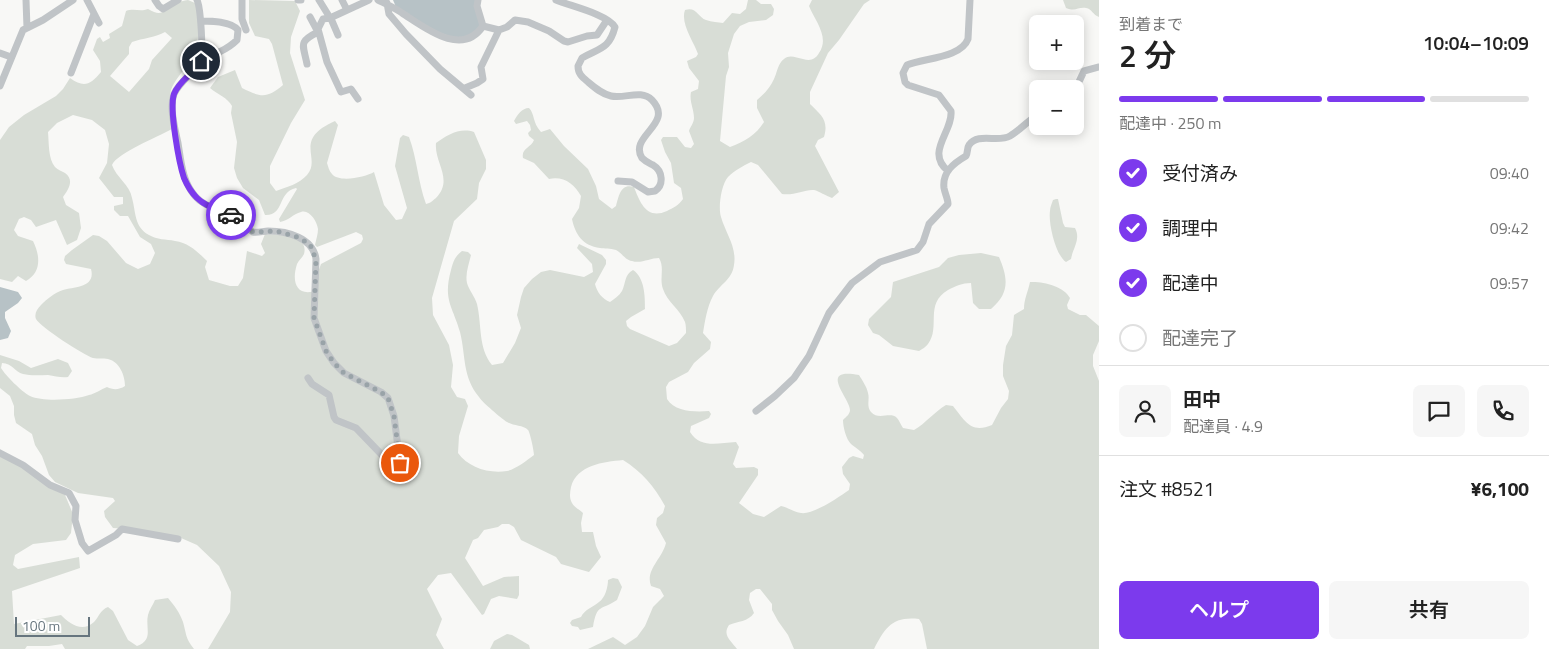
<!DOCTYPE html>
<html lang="ja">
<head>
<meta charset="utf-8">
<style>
  :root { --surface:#fff; --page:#f6f6f6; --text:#222; --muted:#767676; --line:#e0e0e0; --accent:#7c3aed }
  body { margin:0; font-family:"Titillium Web","Noto Sans JP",sans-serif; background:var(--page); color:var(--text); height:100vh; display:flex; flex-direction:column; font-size:19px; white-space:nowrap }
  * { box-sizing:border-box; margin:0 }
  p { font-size:16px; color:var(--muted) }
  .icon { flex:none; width:28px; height:28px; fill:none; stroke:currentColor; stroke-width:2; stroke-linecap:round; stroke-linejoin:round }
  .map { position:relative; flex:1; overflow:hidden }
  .drawer { display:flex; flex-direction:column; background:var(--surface); width:450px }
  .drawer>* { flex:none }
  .fabs { position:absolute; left:1029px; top:15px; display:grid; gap:10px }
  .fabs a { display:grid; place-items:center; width:55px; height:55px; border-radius:8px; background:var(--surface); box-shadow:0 2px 12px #0003; font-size:25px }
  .scale { position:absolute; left:15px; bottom:12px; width:75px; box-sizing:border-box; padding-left:5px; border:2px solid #66757e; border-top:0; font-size:14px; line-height:18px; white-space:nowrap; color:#66757e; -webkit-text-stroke:4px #fff; paint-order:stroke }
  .pin { position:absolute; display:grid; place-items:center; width:42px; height:42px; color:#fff; margin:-21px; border:2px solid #fff; border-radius:50%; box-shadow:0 1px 5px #0007 }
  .courier { position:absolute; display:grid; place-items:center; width:50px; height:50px; margin:-25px; border:4px solid #7c3aed; border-radius:50%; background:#fff; color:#222; box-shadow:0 1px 6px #0007 }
  .headline em { font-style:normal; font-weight:600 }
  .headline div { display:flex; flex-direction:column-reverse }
  .headline { display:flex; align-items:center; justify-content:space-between; height:85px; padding:0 20px }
  h1 { font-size:32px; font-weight:600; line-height:38px }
  .bar { display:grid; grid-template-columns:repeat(4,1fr); gap:8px 5px; align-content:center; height:60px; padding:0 20px }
  .bar i { height:6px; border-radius:4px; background:var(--line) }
  .bar .current { background:var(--accent) }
  .bar p { grid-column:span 4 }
  .line { display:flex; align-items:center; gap:12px; padding:0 20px; border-top:1px solid var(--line) }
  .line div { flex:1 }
  .round { display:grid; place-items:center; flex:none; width:52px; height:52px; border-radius:8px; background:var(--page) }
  ol { padding:0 20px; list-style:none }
  li { display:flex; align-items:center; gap:15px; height:55px }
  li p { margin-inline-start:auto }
  li .icon { padding:5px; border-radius:50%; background:var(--accent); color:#fff; stroke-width:4 }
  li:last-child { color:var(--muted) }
  li i { width:28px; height:28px; border:2px solid var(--line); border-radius:50% }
  .action { display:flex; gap:10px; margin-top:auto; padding:10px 20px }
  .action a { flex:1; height:58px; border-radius:8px; background:var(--accent); color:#fff; font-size:20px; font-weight:600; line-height:58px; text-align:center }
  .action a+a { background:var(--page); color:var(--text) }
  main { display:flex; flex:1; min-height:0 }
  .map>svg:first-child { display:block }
  .green { fill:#d8ddd6; fill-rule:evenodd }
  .water { fill:#b7c2c6 }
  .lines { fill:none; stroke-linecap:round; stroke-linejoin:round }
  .minor { stroke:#c0c4c7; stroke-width:7 }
  .done { stroke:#99a3a8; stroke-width:5; stroke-dasharray:0 9 }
  .route { stroke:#7c3aed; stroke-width:6 }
</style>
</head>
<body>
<main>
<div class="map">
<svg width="1099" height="649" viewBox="0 0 1099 649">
  <rect width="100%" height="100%" fill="#f8f8f6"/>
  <path class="green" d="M188,0L195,3C202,24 200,48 186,66C182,73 174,81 171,90C168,101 171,117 172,129C158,137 117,153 112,165C116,177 130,185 132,198C136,212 134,227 149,235C157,240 166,239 175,241C189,243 198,252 207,261L205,267L209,280L230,286H238L243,278L247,251L262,256L265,253L261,244L265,234C276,235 294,234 302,243C305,246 305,251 304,254C302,258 299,260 297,264C291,283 297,298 318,290L317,275L321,264L361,243L363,239L362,235L356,232L317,247L315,245C316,240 318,234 318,229C317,221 309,209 301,212C293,214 288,221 280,222L279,219L297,189L296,188C277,192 285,216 265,215L259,200L243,188L237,178L234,168L237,142L231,113L232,106C228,98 217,94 210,88L218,77L235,70L242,88C260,97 267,99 283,85L272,44L269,39L255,36L249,23V0L295,1L300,11L291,37L290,53L305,100L291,123L270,166V183L276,191C287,187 299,184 307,175C322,158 292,140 335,121L338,125L327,163C328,166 329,171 332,174C339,183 366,177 374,172L384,205L396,220L402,219L407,208L395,166L400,138L403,135L409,137C417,158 418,182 426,204C431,203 432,201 436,198C454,179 434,163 436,143C447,135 460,127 474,132L486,160V169L479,183L477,199L454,221L432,298L433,315L449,345L453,365L451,387L457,397L465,399L468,406L459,436L458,453C468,467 488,474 507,471C516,469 526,461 534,455C534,451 530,432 528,430C523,425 513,426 507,422C501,418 483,403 479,397C462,376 466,356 460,332C452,305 443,300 451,270C453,262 455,256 462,251L468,252L471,255C469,264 465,274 467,283C469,290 475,297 477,304C482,325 478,348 492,365L503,363L515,343L521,328L517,315L521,297L524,288L532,279L541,272L550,270L584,277L593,272L592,264L577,248L579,244L602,255L606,260V264L595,284C597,292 602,299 610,302C614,299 619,296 622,291C626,283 624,275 633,270C645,278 645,297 645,309L631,317L626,321L627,326L630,329L669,346L677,343L686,333C686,330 686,325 685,322C680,309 667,302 663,289C659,278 665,268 659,258C650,258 641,264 632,261C625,260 622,253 616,250C610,248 605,249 600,248C583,246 575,234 572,219L579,208L581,196C574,184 564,176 549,179L534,163L523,158C521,148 531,148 534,140L529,136L528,133L531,130L530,125L527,121L516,124L514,121C517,115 522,108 529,108C535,114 532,122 541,132L550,129L564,146L588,169L596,186L599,199L612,209L616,206C619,195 621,183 634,187C640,203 647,220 667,211C673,208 679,205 683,199L681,188L674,183L671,163L665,152L661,140L663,137H677L685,147L691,148L694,144L689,131C690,127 694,123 694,118C694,109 689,101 691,92L698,89L699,81L689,68L687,61L696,57L698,54C694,42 680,23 685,10C696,6 698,17 706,20C712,22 718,22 723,23L732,13L740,14L746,9L748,0H756L761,4H771L774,9L773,15L766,20L749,22L740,26L734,34L728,53L729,67L726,76L720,141L730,147C744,142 756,135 764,122L757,108V100C764,94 770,88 774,79C777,73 778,63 784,59C790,54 796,58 803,59C810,61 815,60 819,53C830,37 815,21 809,6L812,0H870L864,4L839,40L828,53L810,92V104C821,115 829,120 824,137L818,140L815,146L839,192L832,198C826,196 819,191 814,190C805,189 794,196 782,194L758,165L751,162C743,166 735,170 728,177C721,185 718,208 721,217C726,234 737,247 734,265C732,280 720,284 713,296C707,307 705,321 703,333L711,342L710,349L694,363L688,372L669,382L666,387L667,399C675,412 695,412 709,411L711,414L709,418L691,426L690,432C701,449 718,443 736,442L739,447L733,464L736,468L754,467L758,469V475L739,503L753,514L764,517L781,506C789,508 794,512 801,513C813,515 839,497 849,490L850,484L843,474L842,467L849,458L853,456L863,459L864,455C860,450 856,448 851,444C846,439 843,427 843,420C846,417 850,414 850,410C850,398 817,367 859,375C862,380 867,387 868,393C870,399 866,406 871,412C879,421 890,411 897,418C899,420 901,425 903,428L914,430C926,423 934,412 946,405L953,406C965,421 971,434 992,425L1001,408L1008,399L1009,391L1003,376V365L1006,346L1012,335L1014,315L1024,309C1024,299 1028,292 1030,282C1042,281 1064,286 1070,298L1067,305L1068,309L1080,315H1086L1099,326V341L1093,355V366L1099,381V649H927L922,624L919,619C892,616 885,628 874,649H794L788,635L778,621L772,610V604L760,589H756L750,593L749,600L754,613C748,622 738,621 729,625C722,635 731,641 737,649H588L613,637L625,645L637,637L645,626L653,607L664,596L660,589L651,586C645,570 662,559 666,543L656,525L657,518L663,513L665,506C654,486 642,472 623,460C603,462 577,465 571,487C570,492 569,498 572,503C574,507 580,510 583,513L581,523L582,532H593L596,546L601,557L589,572L561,564L556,557L521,540L514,527L509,524H502L498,527L484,530L478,538L473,540L465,558L483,586L504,577L519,576V595L517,599L499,596L491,599L484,614L482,615L451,573L438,575L427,589L442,619L436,635L444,649H208L230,612L231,592L219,566L197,545L181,538L144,530L113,528L105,517L104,511L115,501L113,498L78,493L55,482L49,475L42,456L35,445L32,434L16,423L14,415V406L10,396L0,388V355L19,361L31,368L58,359L68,363L72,371L68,377C61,378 55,376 48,375C40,375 31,376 23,374C15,372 12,363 2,363L1,368C6,376 21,391 30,396C43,402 75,400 89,395C95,394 101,389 107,387C113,390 119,390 125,386C125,376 120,362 108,359C103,358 98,359 93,358C84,355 40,327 36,319C34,314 37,309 41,305C47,299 54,293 63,290C74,287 96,288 91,269L66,264L64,260L65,256L72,250L93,235L99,236L107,241L126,263L138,269L150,264L155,253L151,244L140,237L128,216H120L114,210V206L123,204V197H114L99,178L107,163L109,144L105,130L92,120L73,115L57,123L48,132C49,142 48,159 55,167C58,170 62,171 65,173C75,180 68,190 63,197L66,205L79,213L81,228L77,240L67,245L56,220L36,227L31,220L24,217L19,219L14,230L18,236L33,241C40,255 42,272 26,281L18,276L12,282L0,279V140L9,127L24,115L56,96L63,89L70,78C84,88 90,85 101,72L100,61L93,50L97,39L100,37L103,42L110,38L109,34L122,26L126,11C134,8 140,12 148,9C163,18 163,10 176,3C180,1 184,1 188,0ZM165,32L172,38L152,60L149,69L129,92L110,76L129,54V47L132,42C143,38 154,38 165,32Z
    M1063,0H1099V17C1093,15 1092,9 1086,8C1077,7 1076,12 1066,8Z
    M1056,199H1058L1063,223L1065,227L1075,228C1081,239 1073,248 1071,259L1066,262C1056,256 1048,223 1050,211C1050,207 1052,203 1053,200Z
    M981,253L999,257C1008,278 1010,293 991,309H979L973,303L971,283C962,283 956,286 948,290C924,304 941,327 928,344C926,347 922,349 919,351L893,346L879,335L873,333L868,325L869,319L891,297L893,282L939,267L948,258L959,255Z
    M0,455L6,457L65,495L73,514L71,533L66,540L33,544L15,555L13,565L18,569L79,557L80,568L12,591L14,624L61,615C70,624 82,633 94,622C99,617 100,610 108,607L113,611L128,640L137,646C154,640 145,628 148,615C149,610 153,605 155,600L168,598C174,605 180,613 183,622C187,636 185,637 194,649H65L62,644L49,646H27L25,649H0Z
    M613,578L618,579L622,587L617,600C601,611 597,603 593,627L580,630L578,627L572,626L570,623L572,620L581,617C585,609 592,608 599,602C605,598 608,587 608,580Z
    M507,634L512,635L529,645L530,649H490L494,641Z"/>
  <path class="water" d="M393,0H476L480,26C476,29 473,34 468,36C450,45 412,16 396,7Z
    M0,287L18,292L22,298L18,303L5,312V318L11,331L8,338L0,340Z"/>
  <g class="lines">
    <path class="minor" d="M26,0L27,28
      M87,0L99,23
      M155,0L159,6L163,9L178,0
      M197,0C201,8 203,52 201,61C194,73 180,81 174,94C169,107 175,129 178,143C181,161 182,181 195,196C205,208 219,208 232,215C239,219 247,229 253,232C257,233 264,231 268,231C288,231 313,238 316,259L314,318L326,351L334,363L344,373L381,392L388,398L394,416L400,463L396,464L391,458L382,455L356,428L336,420L334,417L329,395L312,384L308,378
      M242,0V19L246,30
      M298,0H301
      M319,0L332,21L338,35
      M342,0L347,10
      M378,0C386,4 395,8 402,13C424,27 462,58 483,26L477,6L478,0
      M556,0C570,6 607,14 615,27C609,50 599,48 582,58L578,66C578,74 582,77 588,82C595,88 602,94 611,96C625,99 641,89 652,100C675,124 628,136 642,158C646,162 649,163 653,165C663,171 664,185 655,191L648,192L632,182L618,181
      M387,3L389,14L406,34L440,69L471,95
      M201,21C211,21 231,21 238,30L237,40C229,48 214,56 202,57
      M483,26L499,30
      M0,53L11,57
      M307,64C303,44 298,42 318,32L310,17
      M71,73L94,14
      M0,86L23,30L43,20L73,0
      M465,88L477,83L483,79L481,67L499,30L507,27L515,20L528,22L549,31L564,41L568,42L587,36L597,35L607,20
      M1074,89L1078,84L1084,71L1099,67
      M358,99L351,89L341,92L327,62L318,29L323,19L330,18L369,0
      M948,171C925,152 953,132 951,111L939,95L908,85L905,82L903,73L907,65C924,58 961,58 968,39L970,0
      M756,411L775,396L794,378L809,356L829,313L852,283L880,262L917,250L923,242L929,224L948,204C948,199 945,194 944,188C942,172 954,163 966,156C968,152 967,148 969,145C978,132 998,143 1010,136C1020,130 1028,121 1038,114
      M0,453L23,465L50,485L69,493L76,506L75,520L82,543L88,551L116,535L122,529L178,539"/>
  </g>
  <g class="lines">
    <path class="done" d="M231,215L253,232L276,231L297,237L310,244L316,260L314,318L326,351L334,363L344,373L381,392L388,398L394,416L400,463"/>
    <path class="route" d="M201,61C194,73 179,81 174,94C169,109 179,163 184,178C187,185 192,193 197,198C206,207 219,210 231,215"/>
  </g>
</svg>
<div class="fabs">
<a>+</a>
<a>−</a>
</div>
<div class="scale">100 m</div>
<div class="pin" style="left:400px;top:463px;background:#ea580c"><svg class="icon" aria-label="bag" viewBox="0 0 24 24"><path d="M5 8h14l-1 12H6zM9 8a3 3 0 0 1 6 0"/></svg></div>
<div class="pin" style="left:201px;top:61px;background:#1f2937"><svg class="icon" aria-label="home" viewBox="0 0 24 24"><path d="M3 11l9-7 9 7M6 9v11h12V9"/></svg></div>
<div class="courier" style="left:231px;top:215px"><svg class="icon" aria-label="car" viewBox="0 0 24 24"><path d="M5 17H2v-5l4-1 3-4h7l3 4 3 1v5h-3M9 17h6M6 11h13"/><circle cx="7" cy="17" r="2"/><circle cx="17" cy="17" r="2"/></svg></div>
</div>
<section class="drawer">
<div class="headline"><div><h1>2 分</h1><p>到着まで</p></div><em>10:04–10:09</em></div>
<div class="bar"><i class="current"></i><i class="current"></i><i class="current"></i><i></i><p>配達中 · 250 m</p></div>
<ol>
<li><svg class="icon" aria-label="check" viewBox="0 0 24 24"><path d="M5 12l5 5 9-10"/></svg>受付済み<p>09:40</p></li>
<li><svg class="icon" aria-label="check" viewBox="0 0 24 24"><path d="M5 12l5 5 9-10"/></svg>調理中<p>09:42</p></li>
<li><svg class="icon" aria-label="check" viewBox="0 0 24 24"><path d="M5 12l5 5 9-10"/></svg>配達中<p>09:57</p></li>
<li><i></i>配達完了</li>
</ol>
<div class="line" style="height:90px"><a class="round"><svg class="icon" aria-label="person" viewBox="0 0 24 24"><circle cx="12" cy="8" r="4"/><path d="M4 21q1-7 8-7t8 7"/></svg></a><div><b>田中</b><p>配達員 · 4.9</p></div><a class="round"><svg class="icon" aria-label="chat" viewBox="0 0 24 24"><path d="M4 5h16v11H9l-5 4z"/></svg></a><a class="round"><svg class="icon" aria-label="phone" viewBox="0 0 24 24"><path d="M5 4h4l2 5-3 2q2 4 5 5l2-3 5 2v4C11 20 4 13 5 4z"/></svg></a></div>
<div class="line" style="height:65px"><div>注文 #8521</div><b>¥6,100</b></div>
<div class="action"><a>ヘルプ</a><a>共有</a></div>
</section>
</main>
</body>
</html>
